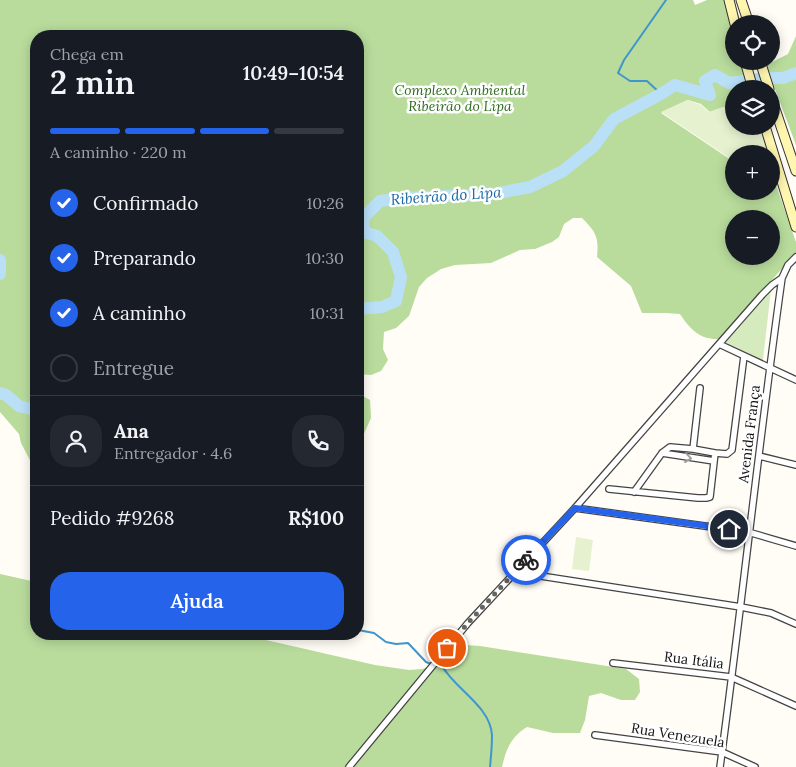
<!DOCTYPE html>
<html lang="pt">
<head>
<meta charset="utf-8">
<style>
  :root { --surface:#171b24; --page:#242831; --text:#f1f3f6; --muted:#9ea1a6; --line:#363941; --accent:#2563eb }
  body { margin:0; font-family:Lora,serif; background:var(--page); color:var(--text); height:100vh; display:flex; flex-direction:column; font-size:19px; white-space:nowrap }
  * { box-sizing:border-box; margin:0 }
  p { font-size:16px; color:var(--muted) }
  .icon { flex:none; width:28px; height:28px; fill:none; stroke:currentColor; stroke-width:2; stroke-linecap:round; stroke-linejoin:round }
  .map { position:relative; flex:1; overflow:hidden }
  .details { position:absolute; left:30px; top:30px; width:334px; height:610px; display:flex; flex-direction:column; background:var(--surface); border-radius:20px; box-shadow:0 2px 12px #0003 }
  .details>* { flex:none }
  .controls { position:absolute; left:725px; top:15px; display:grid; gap:10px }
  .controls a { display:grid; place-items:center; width:55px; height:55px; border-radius:50%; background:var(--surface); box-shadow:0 2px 12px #0003; font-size:25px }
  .pin { position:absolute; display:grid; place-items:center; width:42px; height:42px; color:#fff; margin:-21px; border:2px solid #fff; border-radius:50%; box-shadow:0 1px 5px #0007 }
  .courier { position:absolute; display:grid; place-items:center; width:50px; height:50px; margin:-25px; border:4px solid #2563eb; border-radius:50%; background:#fff; color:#222; box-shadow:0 1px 6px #0007 }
  .summary em { font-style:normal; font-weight:600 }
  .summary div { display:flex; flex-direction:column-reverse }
  .summary { display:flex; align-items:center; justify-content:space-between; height:85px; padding:0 20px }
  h1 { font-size:32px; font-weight:600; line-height:38px }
  .bar { display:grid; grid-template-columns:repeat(4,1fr); gap:8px 5px; align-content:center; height:60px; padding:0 20px }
  .bar i { height:6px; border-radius:4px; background:var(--line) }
  .bar .active { background:var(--accent) }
  .bar p { grid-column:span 4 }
  .line { display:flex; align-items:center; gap:12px; padding:0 20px; border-top:1px solid var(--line) }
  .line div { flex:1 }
  .round { display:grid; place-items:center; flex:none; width:52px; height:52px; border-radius:20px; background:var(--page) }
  ol { padding:0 20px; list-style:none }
  li { display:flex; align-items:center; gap:15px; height:55px }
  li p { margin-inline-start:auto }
  li .icon { padding:5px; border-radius:50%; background:var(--accent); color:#fff; stroke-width:4 }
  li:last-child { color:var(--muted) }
  li i { width:28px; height:28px; border:2px solid var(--line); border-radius:50% }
  .action { display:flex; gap:10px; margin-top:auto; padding:10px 20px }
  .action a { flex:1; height:58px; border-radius:20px; background:var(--accent); color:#fff; font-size:20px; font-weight:600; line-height:58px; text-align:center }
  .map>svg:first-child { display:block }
  .green { fill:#d5ebbd }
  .forest { fill:#b9dc9c; fill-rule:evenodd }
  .pitch { fill:#e6f2cf }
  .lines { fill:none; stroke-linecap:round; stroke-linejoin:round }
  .stream { stroke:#3f96cf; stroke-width:2 }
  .river { stroke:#b9e0f7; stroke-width:12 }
  .street-casing { stroke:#444; stroke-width:8 }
  .secondary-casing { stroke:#333; stroke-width:11 }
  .street { stroke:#fff; stroke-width:5.5 }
  .secondary { stroke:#fff6b0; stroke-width:9 }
  .oneway { stroke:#a0a0a0 }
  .done { stroke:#646461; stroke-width:5; stroke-dasharray:0 9 }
  .route { stroke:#2563eb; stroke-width:6 }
  .labels { text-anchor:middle; stroke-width:5; stroke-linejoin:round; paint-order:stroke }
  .park-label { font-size:14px; font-style:italic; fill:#2f6b1f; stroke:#fff }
  .street-label { font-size:14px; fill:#111; stroke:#fff }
  .water-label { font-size:15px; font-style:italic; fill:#1768a6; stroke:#fff }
</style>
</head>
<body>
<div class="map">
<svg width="796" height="767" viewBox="0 0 796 767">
  <rect width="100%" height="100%" fill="#fffdf5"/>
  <path class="green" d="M769,289H771L763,360L759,361L727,346L725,343L726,339Z"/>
  <path class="forest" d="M0,0H693L695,5L707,0H725L734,33V61H741L750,89H734V106L724,107L710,112L701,104L688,100L661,113L734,162V191H771V180L775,182L796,242V253L719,339C700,340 690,329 680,314L666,313H642L631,286L597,257C599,237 596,232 582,218H573L564,224L559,237L552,242L535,249L520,250L491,263L455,265L441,269L427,278L419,287L409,316L396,328L384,332L383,349L388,360L381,371L371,375L358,374V36H36V467L33,466L21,443L19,434L0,412ZM734,219H771V256H734Z
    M796,36V145L766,65L788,54Z
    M359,394L370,400L371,418L358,447Z
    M0,574L36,582V634H240L375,665L409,670L422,669L434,665L450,644L480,646L626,669L639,679L640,692L635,700H621L601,693L589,696L585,720L580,733H553L527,727C511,737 506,749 502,767H0Z"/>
  <path class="pitch" d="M687,100L701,105L709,112L723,107L734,106V126H760L768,154H734V161L661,112Z
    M576,537L593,540L589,571L572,569Z"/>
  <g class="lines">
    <path class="stream" d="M661,94L647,81H630L618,73L624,60L666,0
      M358,630L374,633L386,642L396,644L408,643L426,662L431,664
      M435,665L442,666C456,690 490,706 492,735C492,746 491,757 490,767"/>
    <path class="river" d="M0,260V274
      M358,309L382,307L396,301L401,277L393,252L377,236L364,232L363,218L380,201L404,198L493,194L530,187L563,171L594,146L614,119L661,94L675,85L710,95L705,81L715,75L729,83L767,78H783L796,73
      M0,393L6,395L19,406L35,410L36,412"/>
    <defs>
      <path id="street" d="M719,344L796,380
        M693,449L700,388
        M662,453L714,461
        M759,456L796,465
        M609,489L698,498H706L710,497L715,453L727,454L732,450L744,356
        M634,492L662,453L670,447L693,449L715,453
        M575,508L748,532L796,546
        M515,572L741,607L771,613L796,624
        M613,663L731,677L796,706
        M595,735L722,752L755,767
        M349,767L468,623L575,508L762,295L772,285L782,278
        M720,767C742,604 759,441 782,278L788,265L796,257"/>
      <path id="secondary" d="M729,0L735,24
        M741,0L749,24
        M745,61L753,89
        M760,61L769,89
        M771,97L796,171
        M765,126L796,227"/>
    </defs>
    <use href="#street" class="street-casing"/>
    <use href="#secondary" class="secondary-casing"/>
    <use href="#street" class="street"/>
    <use href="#secondary" class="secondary"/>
  </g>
  <defs><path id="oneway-chevron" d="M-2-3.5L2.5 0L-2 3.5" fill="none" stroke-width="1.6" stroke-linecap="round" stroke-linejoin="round" transform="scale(1.25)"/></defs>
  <use class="oneway" href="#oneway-chevron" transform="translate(688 458) rotate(7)"/>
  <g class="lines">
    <path class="done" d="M447,648L468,623L526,560"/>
    <path class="route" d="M526,560L575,508L729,529"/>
  </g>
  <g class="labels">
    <g class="park-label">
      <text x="460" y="95">Complexo Ambiental<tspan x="460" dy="16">Ribeirão do Lipa</tspan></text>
    </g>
    <g class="street-label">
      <text transform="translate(749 434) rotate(-83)" y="5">Avenida França</text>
      <text transform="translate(694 660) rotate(7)" y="5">Rua Itália</text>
      <text transform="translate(678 735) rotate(9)" y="5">Rua Venezuela</text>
    </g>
    <g class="water-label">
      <text transform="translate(446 196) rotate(-4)" y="5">Ribeirão do Lipa</text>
    </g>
  </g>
</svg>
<div class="controls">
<a><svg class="icon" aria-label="locate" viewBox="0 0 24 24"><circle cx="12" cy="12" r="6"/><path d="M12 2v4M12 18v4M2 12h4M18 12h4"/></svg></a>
<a><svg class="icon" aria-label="layers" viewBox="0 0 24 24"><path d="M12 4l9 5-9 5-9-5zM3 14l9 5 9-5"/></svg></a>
<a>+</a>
<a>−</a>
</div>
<div class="pin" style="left:447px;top:648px;background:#ea580c"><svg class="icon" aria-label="bag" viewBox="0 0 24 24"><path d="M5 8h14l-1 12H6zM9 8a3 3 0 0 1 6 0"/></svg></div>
<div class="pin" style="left:729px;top:529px;background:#1f2937"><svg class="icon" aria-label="home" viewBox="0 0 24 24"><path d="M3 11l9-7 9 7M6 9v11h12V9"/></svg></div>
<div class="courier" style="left:526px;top:560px"><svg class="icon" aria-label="bike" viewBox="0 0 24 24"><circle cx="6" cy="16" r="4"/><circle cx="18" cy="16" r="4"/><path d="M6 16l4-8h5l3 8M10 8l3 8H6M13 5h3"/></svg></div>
<section class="details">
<div class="summary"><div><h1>2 min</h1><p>Chega em</p></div><em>10:49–10:54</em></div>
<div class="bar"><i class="active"></i><i class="active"></i><i class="active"></i><i></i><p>A caminho · 220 m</p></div>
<ol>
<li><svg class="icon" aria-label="check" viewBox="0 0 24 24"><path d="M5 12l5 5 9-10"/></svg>Confirmado<p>10:26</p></li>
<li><svg class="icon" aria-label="check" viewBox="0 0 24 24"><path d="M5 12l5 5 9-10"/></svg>Preparando<p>10:30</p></li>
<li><svg class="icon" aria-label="check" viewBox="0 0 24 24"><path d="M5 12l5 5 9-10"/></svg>A caminho<p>10:31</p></li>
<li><i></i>Entregue</li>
</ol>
<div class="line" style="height:90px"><a class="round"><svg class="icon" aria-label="person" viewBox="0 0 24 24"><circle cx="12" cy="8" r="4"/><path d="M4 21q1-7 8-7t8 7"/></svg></a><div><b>Ana</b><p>Entregador · 4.6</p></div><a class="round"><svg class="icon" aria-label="phone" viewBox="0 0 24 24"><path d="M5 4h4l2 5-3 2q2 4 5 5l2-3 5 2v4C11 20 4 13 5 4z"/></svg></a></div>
<div class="line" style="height:65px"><div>Pedido #9268</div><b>R$100</b></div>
<div class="action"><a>Ajuda</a></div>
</section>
</div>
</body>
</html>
